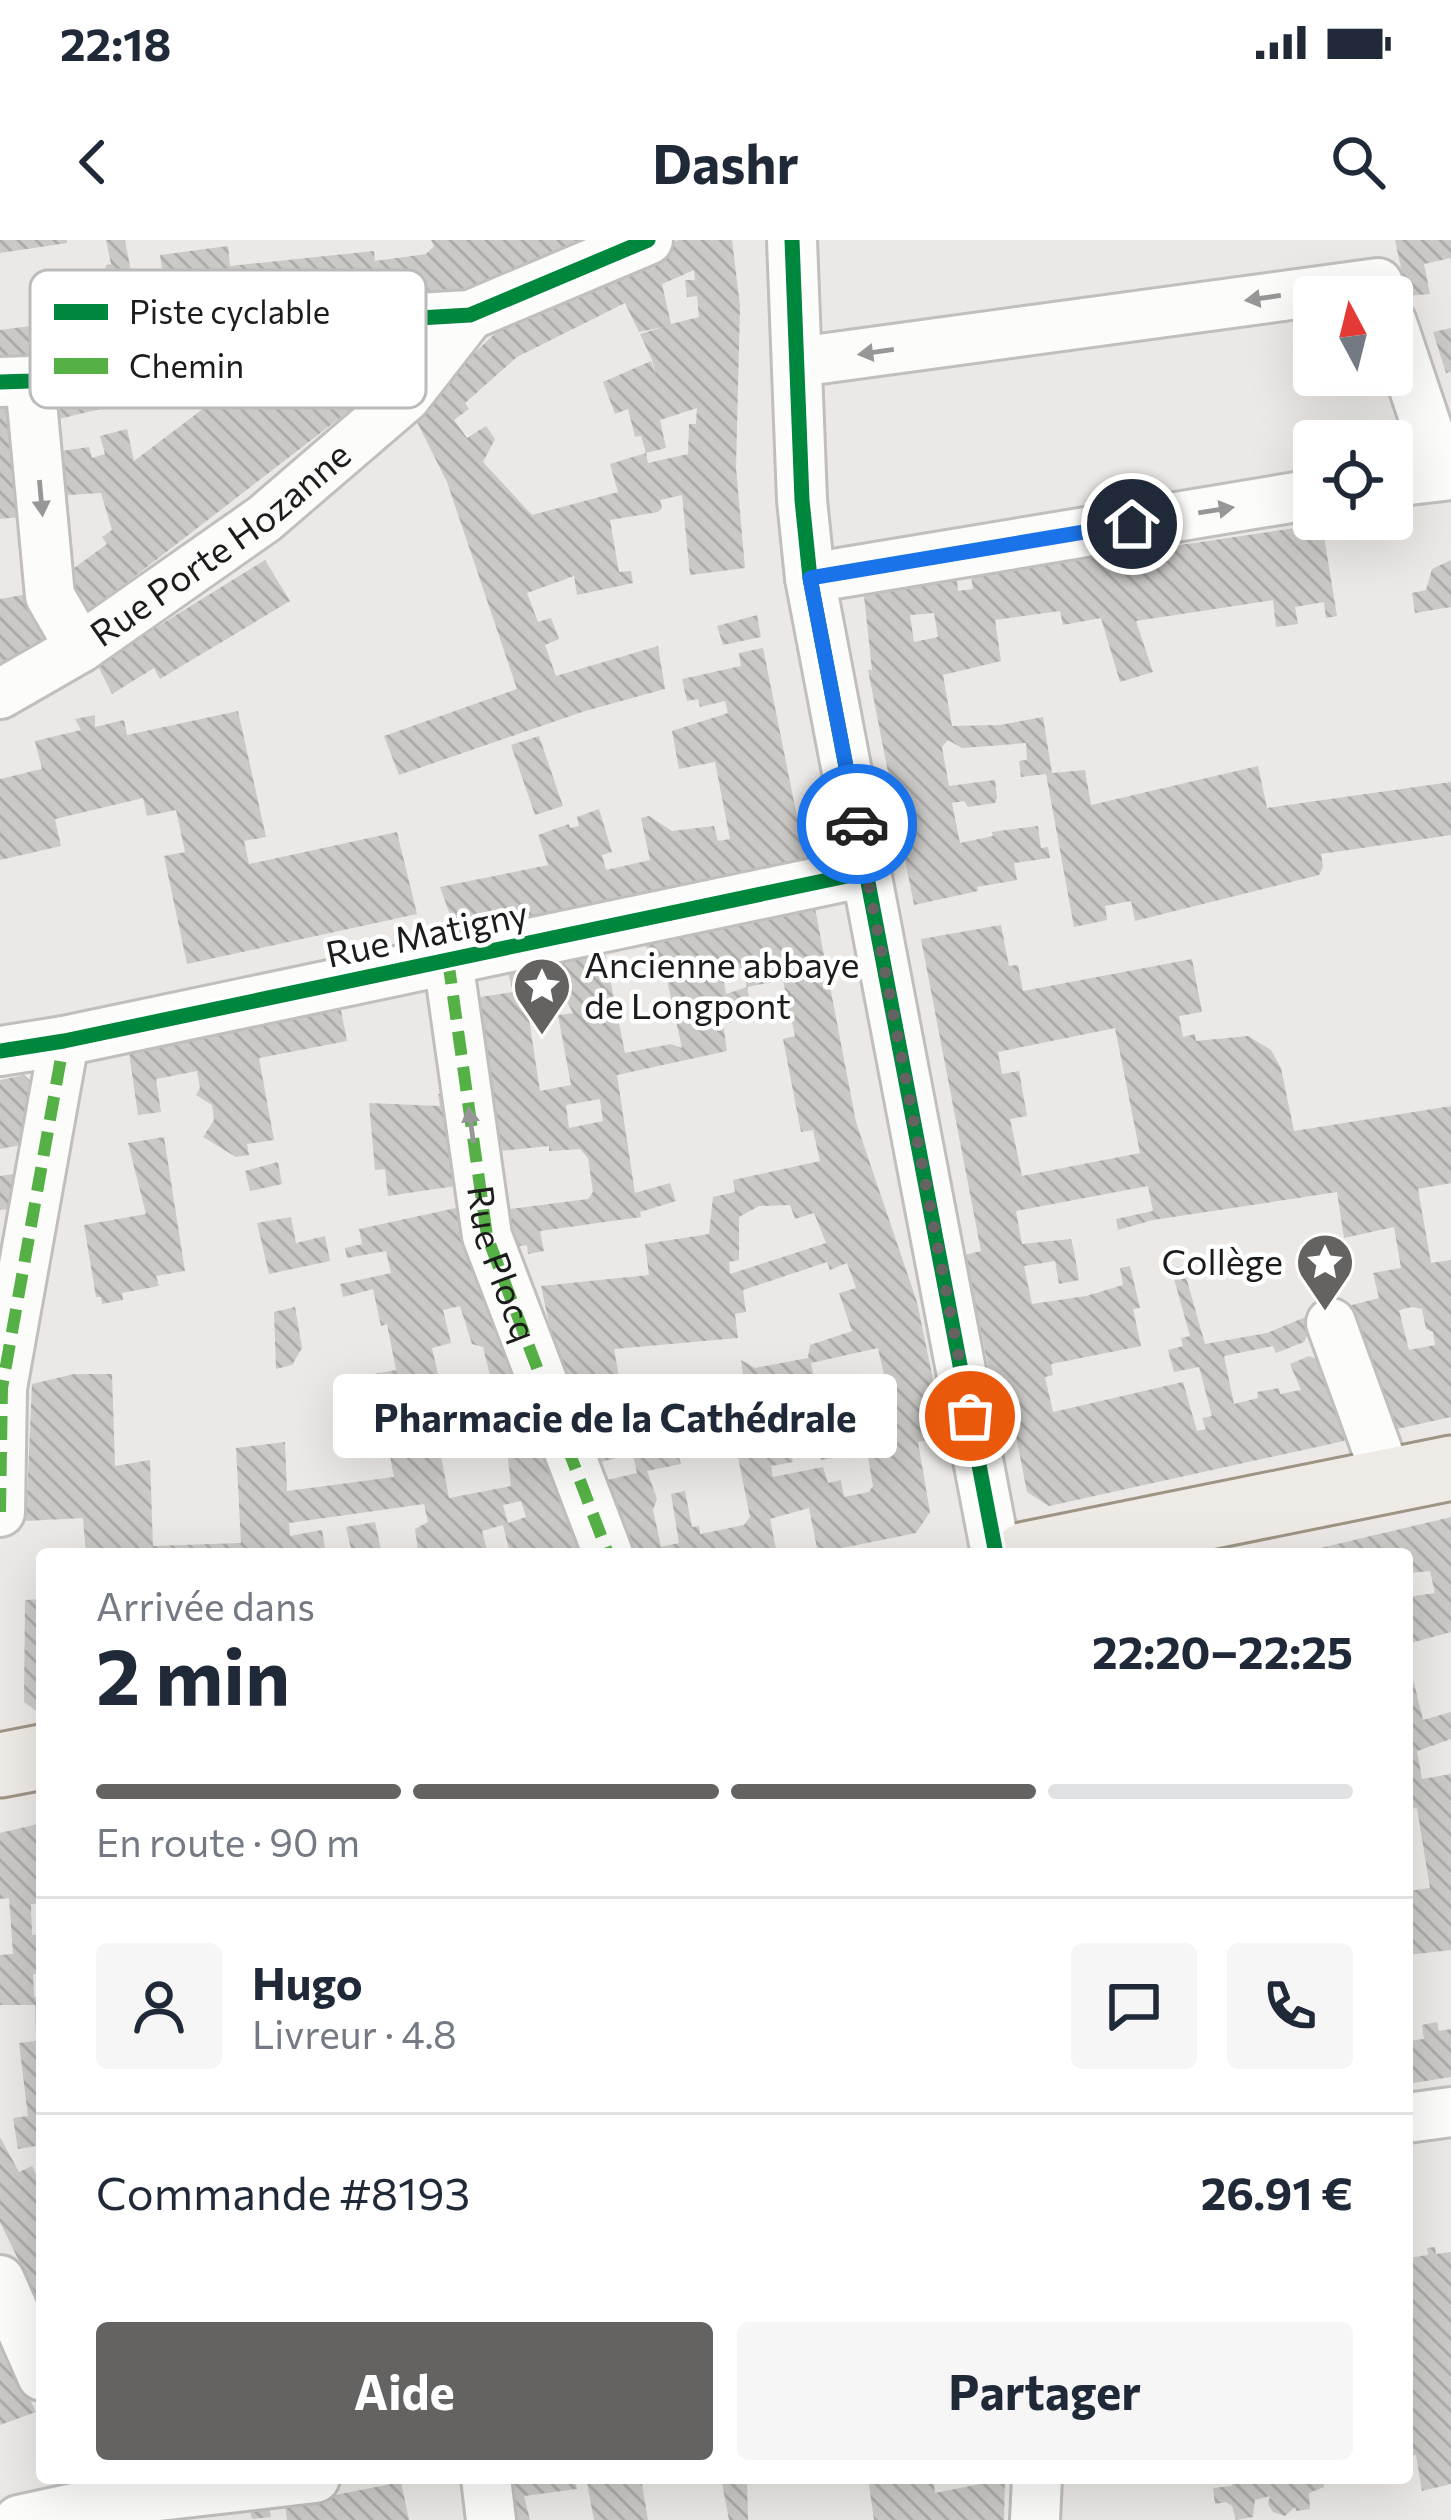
<!DOCTYPE html>
<html lang="fr">
<head>
<meta charset="utf-8">
<style>
  :root { --surface:#fff; --page:#f6f6f7; --text:#1f2937; --muted:#747a83; --line:#e0e1e3; --accent:#646362 }
  body { margin:0; font-family:Commissioner,sans-serif; background:var(--page); color:var(--text); height:100vh; display:flex; flex-direction:column; font-size:45px; white-space:nowrap }
  * { box-sizing:border-box; margin:0 }
  p { font-size:39px; color:var(--muted) }
  .icon { flex:none; width:66px; height:66px; fill:none; stroke:currentColor; stroke-width:2; stroke-linecap:round; stroke-linejoin:round }
  .map { position:relative; flex:1; overflow:hidden }
  .panel { position:absolute; left:36px; top:1308px; width:1377px; height:936px; display:flex; flex-direction:column; background:var(--surface); border-radius:12px; box-shadow:0 12px 48px #0002 }
  .panel>* { flex:none }
  .needle { width:78px; rotate:353deg }
  .buttons { position:absolute; left:1293px; top:36px; display:grid; gap:24px }
  .buttons a { display:grid; place-items:center; width:120px; height:120px; border-radius:12px; background:var(--surface); box-shadow:0 12px 48px #0002; font-size:60px }
  .pin { position:absolute; display:grid; place-items:center; width:102px; height:102px; color:#fff; margin:-51px; border:6px solid #fff; border-radius:50%; box-shadow:0 3px 12px #0007 }
  .courier { position:absolute; display:grid; place-items:center; width:120px; height:120px; margin:-60px; border:9px solid #1a73e8; border-radius:50%; background:#fff; color:#222; box-shadow:0 3px 15px #0007 }
  .bubble { position:absolute; height:84px; border-radius:12px; background:var(--surface); box-shadow:0 12px 48px #0002; font-size:39px; font-weight:700; line-height:84px; text-align:center }
  .overview em { font-style:normal; font-weight:700 }
  .overview div { display:flex; flex-direction:column-reverse }
  .overview { display:flex; align-items:center; justify-content:space-between; height:204px; padding:0 60px }
  h1 { font-size:78px; font-weight:700; line-height:90px }
  .bar { display:grid; grid-template-columns:repeat(4,1fr); gap:18px 12px; align-content:center; height:144px; padding:0 60px }
  .bar i { height:15px; border-radius:9px; background:var(--line) }
  .bar .active { background:var(--accent) }
  .bar p { grid-column:span 4 }
  .line { display:flex; align-items:center; gap:30px; padding:0 60px; border-top:3px solid var(--line) }
  .line div { flex:1 }
  .round { display:grid; place-items:center; flex:none; width:126px; height:126px; border-radius:12px; background:var(--page) }
  .action { display:flex; gap:24px; margin-top:auto; padding:24px 60px }
  .action a { flex:1; height:138px; border-radius:12px; background:var(--accent); color:#fff; font-size:48px; font-weight:700; line-height:138px; text-align:center }
  .action a+a { background:var(--page); color:var(--text) }
  .status { display:flex; justify-content:space-between; align-items:center; height:84px; padding:0 60px; background:var(--surface); direction:ltr }
  .status svg { height:33px; fill:currentColor }
  header { display:flex; justify-content:space-between; align-items:center; height:156px; padding:0 60px; background:var(--surface); font-size:54px; font-weight:700 }
  .map>svg:first-child { display:block }
  .building { fill:url(#building-back-hatch); fill-rule:evenodd }
  .lines { fill:none; stroke-linecap:round; stroke-linejoin:round }
  .minor-casing { stroke:#c0bfbd; stroke-width:54 }
  .major-casing { stroke:#9e9485; stroke-width:69 }
  .minor { stroke:#fcfcfb; stroke-width:48 }
  .major { stroke:#eeeae5; stroke-width:63 }
  .quiet { stroke:#55b145; stroke-width:12; stroke-dasharray:24 12; stroke-linecap:butt }
  .cycleway-casing { stroke:#fff; stroke-width:22 }
  .cycleway { stroke:#00873e; stroke-width:15 }
  .oneway { fill:#979797 }
  .done { stroke:#646362; stroke-width:12; stroke-dasharray:0 21.6 }
  .route { stroke:#1a73e8; stroke-width:15 }
  .labels { text-anchor:middle; stroke-width:9; stroke-linejoin:round; paint-order:stroke }
  .street-label { font-size:36px; fill:#1c1c1c; stroke:#fff }
  .poi-label { font-size:36px; fill:#1c1c1c; stroke:#fff; text-anchor:start }
  .key { fill:#fff; stroke:#bbb; stroke-width:3 }
  .key-label { font-size:33px; fill:#1c1c1c }
</style>
</head>
<body>
<div class="status"><b>22:18</b><svg viewBox="0 0 49 12"><path d="M0 12V9h3v3zM5 12V6h3v6zM10 12V3h3v9zM15 12V0h3v12zM26 1h20v11H26zM47 4h2v5h-2z"/></svg></div>
<header><svg class="icon" aria-label="back" viewBox="0 0 24 24"><path d="M15 5l-7 7 7 7"/></svg>Dashr<svg class="icon" aria-label="search" viewBox="0 0 24 24"><circle cx="10" cy="10" r="6"/><path d="M15 15l6 6"/></svg></header>
<div class="map">
<svg width="1451" height="2280" viewBox="0 0 1451 2280">
  <defs>
    <pattern id="building-back-hatch" width="6" height="6" patternUnits="userSpaceOnUse" patternTransform="scale(3)"><rect width="6" height="6" fill="#cbc9c6"/><path d="M-1 5l2 2M0 0l6 6M5-1l2 2" fill="none" stroke="#aeacaa"/></pattern>
  </defs>
  <rect width="100%" height="100%" fill="#ebe8e5"/>
  <path class="building" d="M0,0H67V3L0,13Z
    M106,0H125L133,42L153,37L152,31L162,30L160,15L228,6L230,26L374,11L375,21L426,14L434,6L431,0H594L465,57L0,132V90L46,84L97,66L92,39L105,36L106,25L111,24Z
    M678,0H732L740,66L736,228L745,328L690,335L682,255L660,260L662,268L658,272L610,280L619,332L631,331L633,343L577,355L574,336L527,353L538,382L551,378L559,399L545,405L556,436L658,406L665,449L585,471L399,535L384,496L517,449L447,242L412,172L503,86ZM694,30L695,40H685L687,57L697,56L699,77L671,84L662,44ZM625,63L639,92L664,87L640,94L652,120L656,136L651,121L603,142L615,174L628,169L635,197L641,196L646,213L666,208L660,180L697,168L696,184H689L688,214L648,223L646,213L610,224L618,252L532,275L483,222L495,199L486,186L467,198L454,180L469,169L465,163L517,117Z
    M1395,0H1451V18L1424,24L1430,54L1407,56Z
    M1451,88V132L1446,133L1433,92Z
    M290,107L348,108L371,154L73,384L59,339L107,304L102,297L112,290L101,253L52,256L40,150L115,132L121,164L55,180L62,211L89,207L92,218L105,214L100,196L127,189L134,221L216,159L205,117L255,114L275,154L285,149L293,163L299,160L274,113Z
    M0,152H19L30,276L0,279Z
    M1322,284L1337,376L1326,378L1324,362L1295,367L1298,384L1276,387L1273,360L1136,381L1153,432L1120,442L1101,378L1063,385L1060,371L995,380L1001,421L943,435L952,486L1000,485L1043,477L1052,533L1085,530L1091,565L1258,526L1267,568L1451,542V595L1321,614L1323,627L1319,635L1135,681L1131,661L1105,666L1107,680L1074,687L1046,534L1021,537L1019,521L1027,520L1026,503L962,508L948,500L942,507L949,546L995,540L997,558L995,563L968,567L964,561L952,563L960,603L993,596L992,592L1038,586L1041,608L1048,607L1050,618L1014,623L1017,640L977,647L978,651L914,665L868,430H872L864,356L957,340L958,351L973,349L971,336ZM934,373L938,397L914,402L910,375Z
    M265,320L290,361L160,439L154,428L112,454L97,424Z
    M1451,320V367L1415,373L1412,353L1426,350L1432,329Z
    M39,352L56,396L0,433V359Z
    M757,375L761,397L723,405L717,386Z
    M763,408L808,631L480,690L453,683L440,647L548,625L538,595L569,584L570,588L579,586L577,577L599,569L612,612L602,615L606,630L650,620L641,578L649,576L672,591L714,586L718,601L730,599L715,522L679,529L672,491L728,473L725,461L700,467L698,459L687,461L682,439L741,426L739,413Z
    M238,471L266,597L244,601L249,624L397,592L417,674L187,724L164,616L185,612L176,570L147,576L143,558L55,579L61,606L0,620V539L42,529L35,501L81,490L75,479L95,475V487L124,480L127,495Z
    M539,496L563,566L535,575L511,505Z
    M815,668L856,882L917,1062L945,1197L918,1202L930,1272L916,1293L818,1313L809,1268L770,1279L777,1314H631L603,1241L637,1233L633,1214L652,1208L647,1189L633,1179L624,1181L633,1214L593,1224L582,1172L567,1151L556,1116L541,1046L649,1035L645,1004L709,994L713,957L735,952L733,940L820,921L813,890L801,892L783,799L795,796L783,740L747,747L742,728L722,732L726,754L747,747L750,762L728,767L732,782L723,784L727,811L617,835L635,953L670,943L676,961L640,972L641,977L540,991L544,1011L528,1014L527,1005L507,1008L503,970L588,959L593,952L588,918L580,909L549,911V906L500,911L474,758L513,752L507,728L604,709L625,813L671,804L682,808L662,717L653,719L643,701ZM557,743L573,773L558,775L571,845L540,851L529,779L545,777L531,748ZM600,859L603,881L569,888L566,865ZM790,965L795,979L814,973L826,1003L730,1034L729,1022L739,1020V977L759,966ZM827,1022L830,1030L847,1023L856,1048L839,1053L852,1091L810,1105L808,1118L755,1128L741,1120L749,1183L732,1187L750,1277L744,1285L700,1294L699,1286L692,1287L685,1251L671,1254L679,1303L661,1307L653,1270L657,1259L647,1231L681,1224L675,1202L733,1186L731,1156L646,1163L642,1167L634,1162L629,1135L619,1137L614,1109L738,1098L735,1074L746,1072L743,1050ZM878,1108L890,1161L878,1163L877,1155L860,1158L858,1146L818,1155L811,1123ZM777,1163L787,1203L814,1196L821,1220L857,1214L853,1194L872,1191V1183L892,1179L893,1190L878,1193L873,1199L874,1210L867,1212L873,1246L869,1252L844,1257L841,1240L828,1243L823,1227L773,1237L771,1226L793,1222L788,1203L756,1212L749,1183L763,1180L760,1167Z
    M1001,685L1009,726L1018,725L1023,751L1192,719L1202,772L1179,776L1183,797L1195,794L1196,801L1248,796L1271,810L1281,828L1294,891L1451,866V943L1418,949L1431,1023L1451,1020V1177L1397,1189L1381,1180L1340,1068L1379,1058L1373,1033L1401,1028L1394,987L1344,998L1337,952L1153,980L1118,990L1116,979L1153,971L1148,946L1016,971L1022,1004L1071,999L1074,1011L1079,1040L1059,1044L1055,1021L1024,1026L1032,1064L1086,1056L1123,1045L1120,1028L1130,1026L1140,1068L1133,1069L1141,1106L1051,1124L1053,1135L1045,1137L1053,1172L1183,1142L1197,1191L1206,1189L1202,1178L1212,1176L1199,1127L1174,1132L1168,1110L1183,1106L1181,1098L1190,1096L1171,1028L1183,1026L1205,1104L1267,1093L1308,1076L1312,1085L1304,1102L1276,1113L1273,1106L1224,1116L1234,1164L1258,1158L1257,1152L1279,1148L1280,1154L1301,1150L1290,1124L1309,1116L1326,1123L1351,1187L1344,1201L1049,1266L1027,1252L1014,1186L1002,1188L964,1015L981,1011L921,699ZM1115,788L1140,913L1022,936L1010,879L1027,876L1019,831L1002,834L998,812ZM1412,1067L1422,1069L1426,1089L1433,1092L1435,1105L1409,1110L1399,1070Z
    M340,765L347,801L259,818L274,900L247,904L249,915L236,917L203,897L214,880L212,865L196,855L200,848L197,831L156,839L161,872L138,875L129,813L151,808V802Z
    M24,835L36,846L26,904L0,909V840Z
    M448,853L462,945L388,956L385,929L375,930L369,863L440,866L438,854Z
    M164,897L185,1031L156,1036L159,1046L122,1053L123,1060L102,1064L101,1057H96L84,985L146,974L128,903Z
    M278,922L282,944L250,951L245,931Z
    M21,933L14,969L0,970V936Z
    M465,966L591,1314H510L503,1285L482,1291L488,1314H410L418,1310L415,1289L428,1282L424,1264L289,1283L290,1296L322,1290L325,1308L303,1314H213L212,1310L199,1311L200,1314H86L83,1278L26,1281L32,1144L74,1134H112L115,1226L150,1220L153,1306L241,1303L236,1208L285,1202L287,1251L394,1237L374,1134L396,1130L387,1084L381,1086L373,1049L343,1057L340,1044L391,1033L386,1011L347,1018L345,1008L362,1004L359,989ZM460,1066L472,1104L483,1107L506,1202L511,1246L449,1258L441,1216L456,1213L432,1108L451,1103L443,1070ZM521,1261L526,1277L508,1283L503,1265Z
    M291,977L296,1003L325,996L330,1021L269,1034L257,983Z
    M295,1067L302,1108L292,1125L276,1129L274,1072Z
    M1451,1277V1392L1407,1404V1357L1435,1353L1430,1331L1410,1333L1412,1345H1407V1314H1295Z
    M375,1282L382,1314H352L346,1287Z
    M42,1359V1470L36,1471L24,1462L25,1360Z
    M1409,1422L1423,1480L1451,1472V1499L1417,1511L1422,1539L1451,1534V1710L1407,1715V1651L1430,1648L1417,1568L1407,1569Z
    M42,1583V1663L31,1664L32,1695L42,1694V1734H33L34,1757H42V1796L36,1797L35,1765H0V1715L13,1714L9,1658L0,1659V1593Z
    M1437,1782L1439,1791L1451,1789V1837L1407,1844V1801L1424,1799L1422,1785Z
    M36,1801L42,1846V1905L18,1909L13,1878L28,1876L19,1803Z
    M0,1897L19,1932L32,1926L42,1946V1969L39,1970L42,1978V2068L0,1982Z
    M1435,2007L1436,2014L1451,2012V2244L1422,2251L1416,2215L1407,2216V2018L1428,2015L1427,2008Z
    M0,2096L36,2172L0,2185Z
    M500,2238H575L577,2249L524,2256L530,2280H507Z
    M586,2238H641L648,2280H594Z
    M721,2238H747L748,2280H729Z
    M868,2238H933L935,2253L1005,2239L1004,2280H874Z
    M1237,2238H1323L1324,2247L1309,2253L1310,2269L1296,2271L1295,2267L1285,2276L1273,2272L1268,2264L1270,2256L1255,2260L1253,2277L1236,2280L1232,2266L1226,2262L1215,2264L1213,2248L1231,2246Z
    M401,2242L409,2280H287L285,2265Z
    M269,2267L271,2277L252,2279L250,2270Z"/>
  <g class="lines">
    <defs>
      <g id="minor">
        <path d="M792,0L802,260L810,338L996,1314"/>
        <path d="M1392,83L1443,235"/>
        <path d="M798,122L1378,43"/>
        <path d="M30,141L50,356L80,408"/>
        <path d="M0,142L30,141L189,98L282,86L470,75L648,0"/>
        <path d="M1392,242L1451,235"/>
        <path d="M810,338L1314,254"/>
        <path id="s1" d="M0,454L80,408L264,279L406,157L470,75"/>
        <path d="M448,720L487,996L608,1314"/>
        <path d="M0,811L64,801L866,632"/>
        <path d="M1331,1083L1388,1240"/>
        <path d="M0,1272L2,1148L64,801"/>
        <path d="M1407,1878L1451,1872"/>
        <path d="M0,2040L42,2136"/>
        <path d="M486,2238L491,2280"/>
        <path d="M19,2280L97,2263L315,2238"/>
        <path d="M1035,2280L1037,2238"/>
      </g>
      <path id="major" d="M1026,1314L1451,1228
        M0,1525L42,1517"/>
    </defs>
    <use href="#minor" class="minor-casing"/>
    <use href="#major" class="major-casing"/>
    <use href="#minor" class="minor"/>
    <use href="#major" class="major"/>
    <g class="quiet">
      <path id="s2" d="M448,720L487,996L608,1314"/>
      <path d="M0,1272L2,1148L64,801"/>
    </g>
    <defs>
      <path id="cycleway" d="M792,0L802,260L810,338L996,1314
        M0,142L30,141L189,98L282,86L470,75L648,0
        M0,811L64,801L866,632"/>
    </defs>
    <use href="#cycleway" class="cycleway-casing"/>
    <use href="#cycleway" class="cycleway"/>
  </g>
  <defs><path id="oneway-solid" d="M-6-.8H1V-3.2L6.5 0L1 3.2V.8H-6Z" transform="scale(3)"/></defs>
  <g class="oneway">
    <use href="#oneway-solid" transform="translate(1263 58) rotate(172)"/>
    <use href="#oneway-solid" transform="translate(876 112) rotate(172)"/>
    <use href="#oneway-solid" transform="translate(41 258) rotate(85)"/>
    <use href="#oneway-solid" transform="translate(1216 270) rotate(-9)"/>
    <use href="#oneway-solid" transform="translate(471 885) rotate(-98)"/>
  </g>
  <g class="lines">
    <path class="done" d="M857,584L970,1176"/>
    <path class="route" d="M857,584L810,338L1132,284"/>
  </g>
  <defs>
    <symbol id="sight-pin" viewBox="-11 -11 22 30"><path d="M0 17L-7.5 6A9.5 9.5 0 1 1 7.5 6Z" fill="#646362" stroke="#fff"/><path d="M0-6L1.8-2.2L6-1.7L2.9 1.2L3.7 5.4L0 3.3L-3.7 5.4L-2.9 1.2L-6-1.7L-1.8-2.2Z" fill="#fff"/></symbol>
  </defs>
  <g fill-rule="evenodd">
    <use href="#sight-pin" x="509" y="713" width="66" height="90"/>
    <use href="#sight-pin" x="1292" y="989" width="66" height="90"/>
  </g>
  <g class="labels">
    <g class="street-label">
      <text dy="13" stroke="none"><textPath href="#s1" startOffset="267">Rue Porte Hozanne</textPath></text>
      <text transform="translate(427 694) rotate(-12)" y="13">Rue Matigny</text>
      <text dy="13" stroke="none"><textPath href="#s2" startOffset="309">Rue Plocq</textPath></text>
    </g>
    <g class="poi-label">
      <text x="584" y="738">Ancienne abbaye<tspan x="584" dy="41">de Longpont</tspan></text>
      <text x="1283" y="1035" text-anchor="end">Collège</text>
    </g>
  </g>
  <rect x="30" y="30" width="396" height="138" rx="18" class="key"/>
  <rect x="54" y="64" width="54" height="16" fill="#00873e"/>
  <rect x="54" y="118" width="54" height="16" fill="#55b145"/>
  <g class="key-label">
    <text x="129" y="84">Piste cyclable</text>
    <text x="129" y="138">Chemin</text>
  </g>
</svg>
<div class="buttons">
<a><svg class="needle" viewBox="-14 -14 28 28"><path d="M0-13l5 13h-10z" fill="#e53935"/><path d="M0 13l5-13h-10z" fill="#747a83"/></svg></a>
<a><svg class="icon" aria-label="locate" viewBox="0 0 24 24"><circle cx="12" cy="12" r="6"/><path d="M12 2v4M12 18v4M2 12h4M18 12h4"/></svg></a>
</div>
<div class="pin" style="left:970px;top:1176px;background:#ea580c"><svg class="icon" aria-label="bag" viewBox="0 0 24 24"><path d="M5 8h14l-1 12H6zM9 8a3 3 0 0 1 6 0"/></svg></div>
<div class="pin" style="left:1132px;top:284px;background:#1f2937"><svg class="icon" aria-label="home" viewBox="0 0 24 24"><path d="M3 11l9-7 9 7M6 9v11h12V9"/></svg></div>
<div class="courier" style="left:857px;top:584px"><svg class="icon" aria-label="car" viewBox="0 0 24 24"><path d="M5 17H2v-5l4-1 3-4h7l3 4 3 1v5h-3M9 17h6M6 11h13"/><circle cx="7" cy="17" r="2"/><circle cx="17" cy="17" r="2"/></svg></div>
<div class="bubble" style="left:333px;top:1134px;width:564px">Pharmacie de la Cathédrale</div>
<section class="panel">
<div class="overview"><div><h1>2 min</h1><p>Arrivée dans</p></div><em>22:20–22:25</em></div>
<div class="bar"><i class="active"></i><i class="active"></i><i class="active"></i><i></i><p>En route · 90 m</p></div>
<div class="line" style="height:216px"><a class="round"><svg class="icon" aria-label="person" viewBox="0 0 24 24"><circle cx="12" cy="8" r="4"/><path d="M4 21q1-7 8-7t8 7"/></svg></a><div><b>Hugo</b><p>Livreur · 4.8</p></div><a class="round"><svg class="icon" aria-label="chat" viewBox="0 0 24 24"><path d="M4 5h16v11H9l-5 4z"/></svg></a><a class="round"><svg class="icon" aria-label="phone" viewBox="0 0 24 24"><path d="M5 4h4l2 5-3 2q2 4 5 5l2-3 5 2v4C11 20 4 13 5 4z"/></svg></a></div>
<div class="line" style="height:156px"><div>Commande #8193</div><b>26.91 €</b></div>
<div class="action"><a>Aide</a><a>Partager</a></div>
</section>
</div>
</body>
</html>
